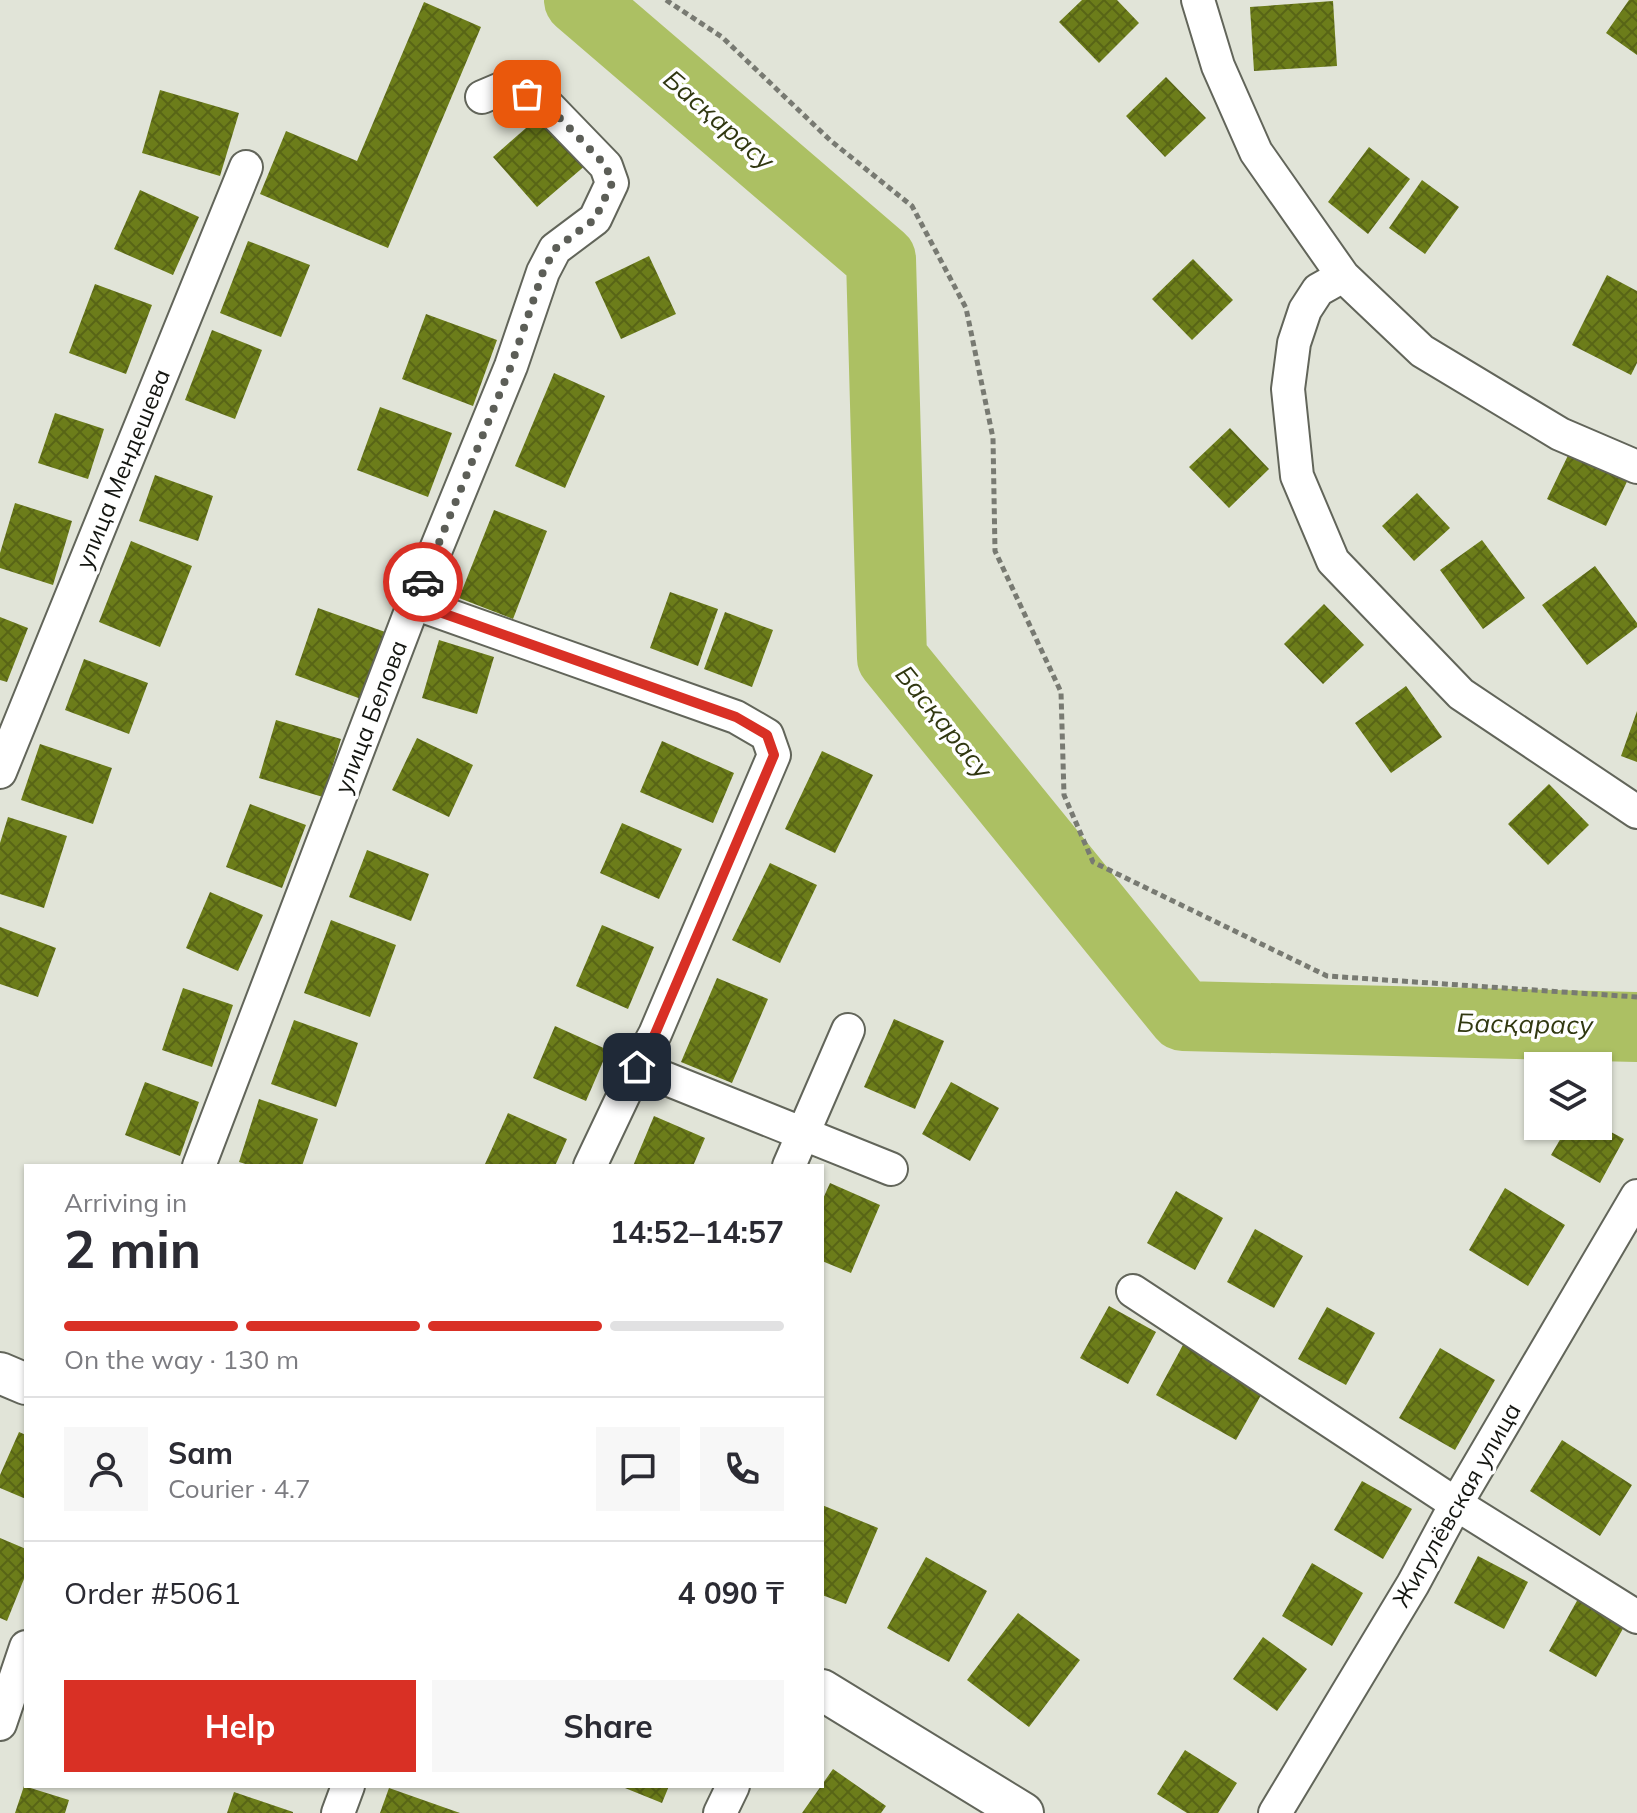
<!DOCTYPE html>
<html lang="en">
<head>
<meta charset="utf-8">
<style>
  :root { --surface:#fff; --page:#f7f7f7; --text:#2b2b33; --muted:#7c7c81; --line:#e1e1e2; --accent:#d93025 }
  body { margin:0; font-family:Mulish,sans-serif; background:var(--page); color:var(--text); height:100vh; display:flex; flex-direction:column; font-size:30px; white-space:nowrap }
  * { box-sizing:border-box; margin:0 }
  p { font-size:26px; color:var(--muted) }
  .icon { flex:none; width:44px; height:44px; fill:none; stroke:currentColor; stroke-width:2; stroke-linecap:round; stroke-linejoin:round }
  .map { position:relative; flex:1; overflow:hidden }
  .panel { position:absolute; left:24px; top:1164px; width:800px; height:624px; display:flex; flex-direction:column; background:var(--surface); border-radius:0px; box-shadow:0 2px 6px #0004 }
  .panel>* { flex:none }
  .buttons { position:absolute; left:1524px; top:1052px; display:grid; gap:16px }
  .buttons a { display:grid; place-items:center; width:88px; height:88px; border-radius:0px; background:var(--surface); box-shadow:0 2px 6px #0004; font-size:40px }
  .pin { position:absolute; display:grid; place-items:center; width:68px; height:68px; color:#fff; margin:-34px; border-radius:16px; box-shadow:0 4px 12px #0006 }
  .courier { position:absolute; display:grid; place-items:center; width:80px; height:80px; margin:-40px; border:6px solid #d93025; border-radius:50%; background:#fff; color:#222; box-shadow:0 2px 10px #0007 }
  .head em { font-style:normal; font-weight:700 }
  .head div { display:flex; flex-direction:column-reverse }
  .head { display:flex; align-items:center; justify-content:space-between; height:136px; padding:0 40px }
  h1 { font-size:52px; font-weight:700; line-height:60px }
  .bar { display:grid; grid-template-columns:repeat(4,1fr); gap:12px 8px; align-content:center; height:96px; padding:0 40px }
  .bar i { height:10px; border-radius:6px; background:var(--line) }
  .bar .active { background:var(--accent) }
  .bar p { grid-column:span 4 }
  .line { display:flex; align-items:center; gap:20px; padding:0 40px; border-top:2px solid var(--line) }
  .line div { flex:1 }
  .round { display:grid; place-items:center; flex:none; width:84px; height:84px; border-radius:0px; background:var(--page) }
  .cta { display:flex; gap:16px; margin-top:auto; padding:16px 40px }
  .cta a { flex:1; height:92px; border-radius:0px; background:var(--accent); color:#fff; font-size:32px; font-weight:700; line-height:92px; text-align:center }
  .cta a+a { background:var(--page); color:var(--text) }
  .map>svg:first-child { display:block }
  .lines { fill:none; stroke-linecap:round; stroke-linejoin:round }
  .river { stroke:#acc063; stroke-width:70 }
  .building { fill:url(#building-cross-hatch) }
  .minor-casing { stroke:#62655a; stroke-width:36 }
  .tertiary-casing { stroke:#62655a; stroke-width:44 }
  .path { stroke:#787a72; stroke-width:5; stroke-dasharray:6 4; stroke-linecap:butt }
  .minor { stroke:#fff; stroke-width:32 }
  .tertiary { stroke:#fff; stroke-width:40 }
  .done { stroke:#5c5e57; stroke-width:8; stroke-dasharray:0 14.4 }
  .route { stroke:#d93025; stroke-width:10 }
  .labels { text-anchor:middle; stroke-width:7; stroke-linejoin:round; paint-order:stroke }
  .street-label { font-size:24px; fill:#141611; stroke:#fff }
  .water-label { font-size:26px; font-style:italic; fill:#313811; stroke:#fff }
</style>
</head>
<body>
<div class="map">
<svg width="1637" height="1813" viewBox="0 0 1637 1813">
  <defs>
    <pattern id="building-cross-hatch" width="8" height="8" patternUnits="userSpaceOnUse" patternTransform="scale(2)"><rect width="8" height="8" fill="#6c7d1a"/><path d="M0 0l8 8M0 8l8-8" fill="none" stroke="#586516"/></pattern>
  </defs>
  <rect width="100%" height="100%" fill="#e1e4d8"/>
  <g class="lines">
    <path class="river" d="M579,0L881,259L892,658L1183,1016L1637,1027"/>
  </g>
  <path class="building" d="M1082,0H1117L1139,23L1099,63L1059,22Z
    M1629,0H1637V55L1606,33Z
    M1333,1L1337,66L1254,71L1250,7Z
    M424,2L481,27L388,248L260,194L286,131L357,161Z
    M1166,77L1206,118L1165,157L1126,116Z
    M160,90L239,113L220,176L142,153Z
    M542,114L587,164L537,207L493,157Z
    M1369,147L1410,179L1368,234L1328,202Z
    M1422,180L1459,207L1425,254L1389,228Z
    M140,190L199,217L173,275L114,249Z
    M248,241L310,265L281,337L220,313Z
    M649,256L676,314L621,339L595,282Z
    M1193,259L1233,300L1192,340L1152,299Z
    M1607,275L1637,291V363L1631,375L1572,345Z
    M95,284L152,305L126,374L69,353Z
    M426,314L497,340L473,406L402,379Z
    M212,330L262,350L235,419L185,400Z
    M554,373L605,396L565,488L515,466Z
    M380,407L452,433L428,497L357,470Z
    M55,413L104,429L88,479L38,463Z
    M1230,428L1269,469L1229,508L1189,467Z
    M1574,443L1632,471L1606,526L1547,499Z
    M155,475L213,496L198,541L139,521Z
    M1417,493L1450,528L1414,561L1382,526Z
    M15,503L72,521L53,585L0,568V553Z
    M494,510L547,531L513,619L459,598Z
    M1482,540L1525,598L1483,629L1440,570Z
    M131,541L192,566L160,647L99,622Z
    M1595,566L1637,623V627L1587,665L1542,605Z
    M670,592L718,609L698,666L650,648Z
    M1324,604L1364,645L1323,684L1284,644Z
    M318,608L388,633L364,700L295,675Z
    M725,612L773,630L752,687L704,669Z
    M0,617L28,628L7,682L0,680Z
    M439,640L494,657L477,714L422,698Z
    M84,659L148,683L129,734L65,710Z
    M1406,686L1442,737L1391,773L1355,723Z
    M1637,711V762L1621,756Z
    M276,720L341,739L323,797L259,778Z
    M417,738L473,765L449,817L392,790Z
    M662,741L734,773L713,823L640,792Z
    M40,744L112,768L93,824L21,800Z
    M822,751L873,775L835,853L785,829Z
    M1549,784L1589,825L1548,865L1508,824Z
    M250,804L306,825L282,888L226,867Z
    M8,817L67,836L44,908L0,894V843Z
    M622,823L682,849L659,899L600,873Z
    M367,850L429,874L411,921L349,897Z
    M770,863L817,885L780,963L732,940Z
    M210,892L263,915L238,971L186,948Z
    M331,920L396,945L370,1017L304,993Z
    M602,925L654,947L628,1009L576,986Z
    M0,927L56,948L38,997L0,984Z
    M717,978L768,999L732,1083L681,1062Z
    M183,988L233,1005L212,1067L162,1050Z
    M894,1019L944,1041L915,1109L864,1087Z
    M294,1020L358,1043L336,1107L271,1084Z
    M555,1026L608,1050L586,1101L533,1078Z
    M145,1082L199,1102L180,1156L125,1135Z
    M951,1082L999,1108L970,1161L922,1134Z
    M259,1099L318,1119L302,1166H252L239,1162Z
    M508,1113L567,1139L555,1166L485,1164Z
    M654,1116L705,1138L693,1166H633Z
    M1598,1125L1624,1139L1600,1183L1551,1155L1568,1126Z
    M830,1183L880,1205L851,1273L822,1261V1201Z
    M1505,1188L1565,1225L1528,1286L1469,1250Z
    M1176,1191L1223,1218L1195,1270L1147,1243Z
    M1255,1229L1303,1256L1274,1308L1227,1282Z
    M1109,1306L1156,1332L1128,1384L1080,1358Z
    M1327,1307L1375,1333L1346,1385L1298,1359Z
    M1184,1343L1265,1388L1236,1440L1156,1395Z
    M1440,1348L1495,1380L1455,1450L1399,1418Z
    M19,1432L26,1435V1499L0,1488V1475Z
    M1562,1440L1632,1485L1600,1536L1530,1491Z
    M1362,1481L1412,1509L1383,1559L1334,1530Z
    M822,1505L878,1528L846,1604L822,1595Z
    M0,1538L26,1549V1574L7,1621L0,1618Z
    M1478,1556L1528,1582L1504,1629L1454,1603Z
    M926,1557L987,1591L949,1662L887,1628Z
    M1312,1563L1363,1593L1332,1646L1282,1616Z
    M1578,1599L1625,1625L1596,1677L1549,1651Z
    M1018,1613L1080,1660L1029,1727L967,1680Z
    M1263,1637L1307,1669L1277,1711L1233,1679Z
    M1185,1750L1237,1783L1218,1813H1187L1157,1794Z
    M833,1769L886,1806L881,1813H802Z
    M24,1786L69,1800L65,1813H15Z
    M620,1786H669L662,1803Z
    M389,1788L460,1813H380Z
    M234,1792L293,1812V1813H227Z"/>
  <g class="lines">
    <defs>
      <path id="minor" d="M1198,0L1218,66L1256,152L1343,276L1422,351L1560,434L1637,467
        M1343,276L1318,290L1305,310L1294,343L1288,389L1297,476L1333,561L1461,694L1637,812
        M414,603L736,717L767,735L774,755L655,1034L637,1067
        M0,772L246,167
        M199,1166L414,603L511,366L543,272L555,249L595,219L612,183L606,166L545,103L508,86L482,97
        M590,1166L637,1067L891,1169
        M789,1166L848,1030
        M1133,1291L1456,1504L1637,1617
        M0,1724L26,1647
        M338,1813L348,1786
        M720,1813L733,1786
        M1275,1813L1413,1584L1456,1504L1637,1196"/>
      <path id="tertiary" d="M0,1373L26,1384
        M822,1690L1023,1813"/>
    </defs>
    <use href="#minor" class="minor-casing"/>
    <use href="#tertiary" class="tertiary-casing"/>
    <path class="path" d="M666,0L722,37L831,141L912,206L966,308L993,438L995,551L1061,692L1064,795L1093,862L1327,976L1637,997"/>
    <use href="#minor" class="minor"/>
    <use href="#tertiary" class="tertiary"/>
  </g>
  <g class="lines">
    <path class="done" d="M423,582L511,366L543,272L555,249L595,219L612,183L606,166L586,145L545,103L527,94"/>
    <path class="route" d="M423,582L414,603L736,717L767,735L774,755L655,1034L637,1067"/>
  </g>
  <g class="labels">
    <g class="street-label">
      <text transform="translate(123 469) rotate(-68)" y="8">улица Мендешева</text>
      <text transform="translate(371 717) rotate(-69)" y="8">улица Белова</text>
      <text transform="translate(1457 1505) rotate(-60)" y="8">Жигулёвская улица</text>
    </g>
    <g class="water-label">
      <text transform="translate(719 120) rotate(41)" y="9">Басқарасу</text>
      <text transform="translate(944 722) rotate(51)" y="9">Басқарасу</text>
      <text transform="translate(1525 1024) rotate(1)" y="9">Басқарасу</text>
    </g>
  </g>
</svg>
<div class="buttons">
<a><svg class="icon" aria-label="layers" viewBox="0 0 24 24"><path d="M12 4l9 5-9 5-9-5zM3 14l9 5 9-5"/></svg></a>
</div>
<div class="pin" style="left:527px;top:94px;background:#ea580c"><svg class="icon" aria-label="bag" viewBox="0 0 24 24"><path d="M5 8h14l-1 12H6zM9 8a3 3 0 0 1 6 0"/></svg></div>
<div class="pin" style="left:637px;top:1067px;background:#1f2937"><svg class="icon" aria-label="home" viewBox="0 0 24 24"><path d="M3 11l9-7 9 7M6 9v11h12V9"/></svg></div>
<div class="courier" style="left:423px;top:582px"><svg class="icon" aria-label="car" viewBox="0 0 24 24"><path d="M5 17H2v-5l4-1 3-4h7l3 4 3 1v5h-3M9 17h6M6 11h13"/><circle cx="7" cy="17" r="2"/><circle cx="17" cy="17" r="2"/></svg></div>
<section class="panel">
<div class="head"><div><h1>2 min</h1><p>Arriving in</p></div><em>14:52–14:57</em></div>
<div class="bar"><i class="active"></i><i class="active"></i><i class="active"></i><i></i><p>On the way · 130 m</p></div>
<div class="line" style="height:144px"><a class="round"><svg class="icon" aria-label="person" viewBox="0 0 24 24"><circle cx="12" cy="8" r="4"/><path d="M4 21q1-7 8-7t8 7"/></svg></a><div><b>Sam</b><p>Courier · 4.7</p></div><a class="round"><svg class="icon" aria-label="chat" viewBox="0 0 24 24"><path d="M4 5h16v11H9l-5 4z"/></svg></a><a class="round"><svg class="icon" aria-label="phone" viewBox="0 0 24 24"><path d="M5 4h4l2 5-3 2q2 4 5 5l2-3 5 2v4C11 20 4 13 5 4z"/></svg></a></div>
<div class="line" style="height:104px"><div>Order #5061</div><b>4 090 ₸</b></div>
<div class="cta"><a>Help</a><a>Share</a></div>
</section>
</div>
</body>
</html>
